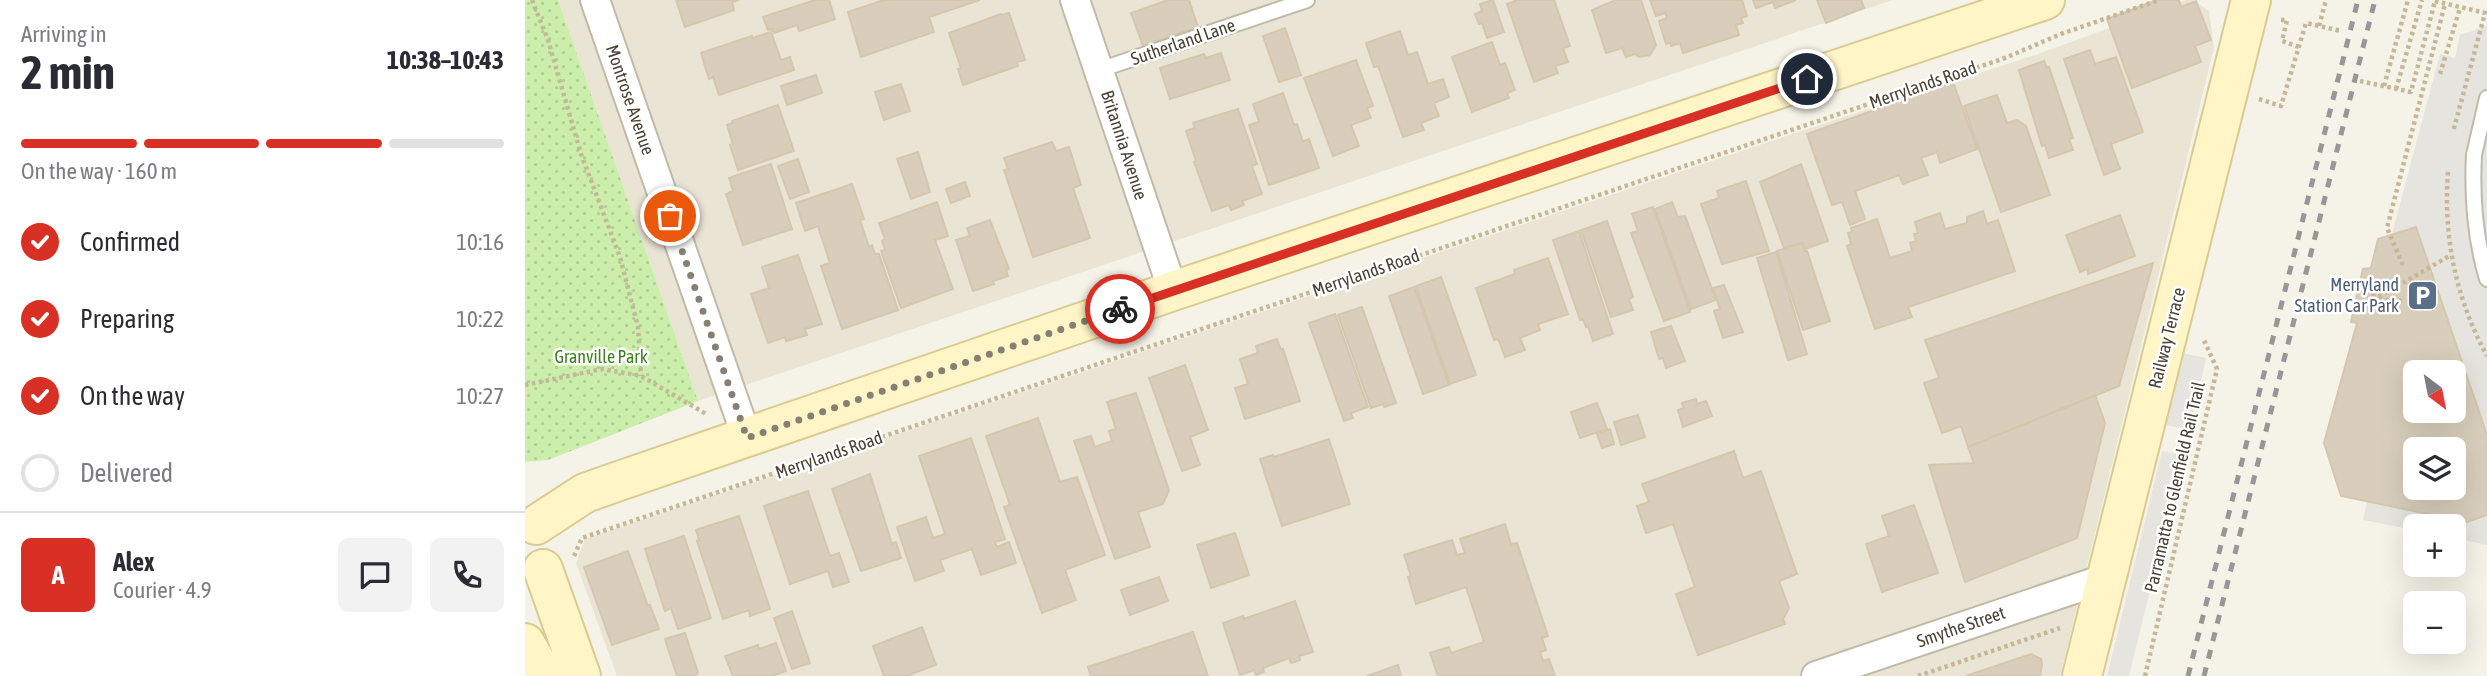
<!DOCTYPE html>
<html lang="en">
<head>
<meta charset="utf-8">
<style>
  :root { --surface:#fff; --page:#f2f2f3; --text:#2b2b33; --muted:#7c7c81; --line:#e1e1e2; --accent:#d93025 }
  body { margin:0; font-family:"Asap Condensed",sans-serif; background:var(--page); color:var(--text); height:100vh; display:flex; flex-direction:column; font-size:26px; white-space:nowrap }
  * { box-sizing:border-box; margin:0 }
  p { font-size:23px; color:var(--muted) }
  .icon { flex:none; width:38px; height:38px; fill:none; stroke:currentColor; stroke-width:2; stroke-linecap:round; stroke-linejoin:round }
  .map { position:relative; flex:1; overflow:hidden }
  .drawer { display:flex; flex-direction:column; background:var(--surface); width:525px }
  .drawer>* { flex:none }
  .needle { width:46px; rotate:148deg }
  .buttons { position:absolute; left:1878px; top:360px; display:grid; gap:14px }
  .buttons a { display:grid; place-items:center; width:63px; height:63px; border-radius:10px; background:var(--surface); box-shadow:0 7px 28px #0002; font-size:35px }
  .pin { position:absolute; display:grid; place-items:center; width:60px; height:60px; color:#fff; margin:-30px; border:4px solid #fff; border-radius:50%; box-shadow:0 2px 7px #0007 }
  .courier { position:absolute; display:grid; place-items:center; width:70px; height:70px; margin:-35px; border:5px solid #d93025; border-radius:50%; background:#fff; color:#222; box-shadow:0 2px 9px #0007 }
  .headline em { font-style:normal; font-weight:700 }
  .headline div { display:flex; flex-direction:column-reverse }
  .headline { display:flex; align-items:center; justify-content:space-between; height:119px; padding:0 21px }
  h1 { font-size:46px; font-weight:700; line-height:52px }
  .bar { display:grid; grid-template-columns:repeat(4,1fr); gap:10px 7px; align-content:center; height:84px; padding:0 21px }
  .bar i { height:9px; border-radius:5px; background:var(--line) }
  .bar .active { background:var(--accent) }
  .bar p { grid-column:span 4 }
  .line { display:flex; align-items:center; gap:18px; padding:0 21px; border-top:2px solid var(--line) }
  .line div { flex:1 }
  .round { display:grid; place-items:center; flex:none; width:74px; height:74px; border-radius:10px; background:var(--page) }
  ol { padding:0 21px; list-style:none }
  li { display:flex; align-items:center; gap:21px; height:77px }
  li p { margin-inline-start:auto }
  li .icon { padding:7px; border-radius:50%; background:var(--accent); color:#fff; stroke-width:4 }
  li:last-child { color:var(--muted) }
  li i { width:38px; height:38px; border:4px solid var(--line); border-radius:50% }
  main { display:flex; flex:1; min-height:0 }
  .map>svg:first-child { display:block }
  .residential { fill:#eae4d4 }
  .park { fill:url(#park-dots) }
  .parking { fill:#e6e4df; fill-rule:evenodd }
  .building { fill:#d8cebb; stroke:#d4c7ad; stroke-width:2; fill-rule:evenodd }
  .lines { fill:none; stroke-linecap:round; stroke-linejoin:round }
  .service-casing { stroke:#c2baa8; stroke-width:18 }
  .minor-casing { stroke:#c2baa8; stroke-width:32 }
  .secondary-casing { stroke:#dacb91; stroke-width:42 }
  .path { stroke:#c5b898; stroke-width:4.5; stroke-dasharray:3.5 3.5; stroke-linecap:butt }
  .service { stroke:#fff; stroke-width:14 }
  .minor { stroke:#fff; stroke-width:28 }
  .secondary { stroke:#fff5c7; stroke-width:38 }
  .rail { stroke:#979797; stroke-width:5; stroke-dasharray:9 9; stroke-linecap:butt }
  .service-bridge-casing { stroke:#c2baa8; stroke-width:18; stroke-linecap:butt }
  .service-bridge { stroke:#fff; stroke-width:14 }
  .done { stroke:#858073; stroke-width:7; stroke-dasharray:0 12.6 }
  .route { stroke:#d93025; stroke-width:9 }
  .labels { text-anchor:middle; stroke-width:5; stroke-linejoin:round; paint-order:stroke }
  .street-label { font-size:18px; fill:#494235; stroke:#fff }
  .service-label { font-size:18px; fill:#4e5e75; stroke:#fff; text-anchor:end }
  .park-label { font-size:18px; fill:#408221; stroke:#fff }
</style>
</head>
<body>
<main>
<section class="drawer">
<div class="headline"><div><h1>2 min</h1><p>Arriving in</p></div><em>10:38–10:43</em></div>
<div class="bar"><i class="active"></i><i class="active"></i><i class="active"></i><i></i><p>On the way · 160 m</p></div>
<ol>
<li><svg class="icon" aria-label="check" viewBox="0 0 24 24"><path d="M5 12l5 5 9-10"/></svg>Confirmed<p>10:16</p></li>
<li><svg class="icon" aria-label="check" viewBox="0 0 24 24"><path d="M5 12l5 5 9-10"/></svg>Preparing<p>10:22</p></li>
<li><svg class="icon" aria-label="check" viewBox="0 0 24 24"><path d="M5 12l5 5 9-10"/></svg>On the way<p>10:27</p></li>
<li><i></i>Delivered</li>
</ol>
<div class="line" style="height:126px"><b class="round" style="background:var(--accent);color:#fff">A</b><div><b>Alex</b><p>Courier · 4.9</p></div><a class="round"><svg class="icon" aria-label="chat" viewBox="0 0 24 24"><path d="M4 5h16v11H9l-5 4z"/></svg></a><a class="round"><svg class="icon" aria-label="phone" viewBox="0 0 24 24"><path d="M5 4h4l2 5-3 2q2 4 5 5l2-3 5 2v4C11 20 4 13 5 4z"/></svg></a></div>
</section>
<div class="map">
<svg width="1962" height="676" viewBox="0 0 1962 676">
  <defs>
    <pattern id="park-dots" width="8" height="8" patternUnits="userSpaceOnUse" patternTransform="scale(1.75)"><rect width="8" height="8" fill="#cceeab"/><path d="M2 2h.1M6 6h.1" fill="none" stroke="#b1cd94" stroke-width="1.8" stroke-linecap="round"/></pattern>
  </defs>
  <rect width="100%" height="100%" fill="#f5f2e7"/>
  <path class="residential" d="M33,0H1368L173,401Z
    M1661,0H1668L1684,11L1689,48L1535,676H92L51,563L60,539L1264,135L1513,54Z"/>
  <path class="park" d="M0,0H33L173,401L23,460L0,462Z"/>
  <path class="parking" d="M1962,26V545L1929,538L1928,527H1890V530L1838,520L1842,502L1816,496L1799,443L1832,323L1838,269L1847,267L1853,239L1867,234L1915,54L1930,58L1935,35ZM1890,373H1928V411H1890ZM1890,450H1928V488H1890Z
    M1653,352L1681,358L1665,430L1636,424Z
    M1637,451L1658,456L1604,676H1582Z"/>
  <path class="building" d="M151,0H214L207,2L209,10L160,27Z
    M290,0H304L310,19L274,31L272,25L249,33L247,29L243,30L238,17Z
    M359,0H455L404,17L409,32L336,57L323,12Z
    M643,0H664L673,27L618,46L606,13Z
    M968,0L979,32L962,38L957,23L954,24L950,14L957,11L955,4Z
    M992,0H1029L1045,46L1038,48L1043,62L1030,66L1033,73L1009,82L982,4Z
    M1091,0H1116L1131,45L1125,55L1114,57L1110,54L1101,57L1097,48L1081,53L1067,10Z
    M1125,0H1217L1222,16L1216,18L1218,23L1211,25L1214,35L1158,53L1155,43L1146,46L1145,42L1141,44L1134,21L1142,18L1140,13L1131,16Z
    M1228,0H1271L1250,8L1248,2L1231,8Z
    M1292,0H1336L1339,8L1301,23Z
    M1632,0H1654L1656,7L1671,1L1686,40L1670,46L1676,62L1607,88L1582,19Z
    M484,13L500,60L492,62L493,66L438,85L433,69L436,68L424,33L476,14L477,15Z
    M760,28L776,75L754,82L738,36Z
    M875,31L883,55L892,52L903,84L918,79L924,97L909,103L914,116L896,123L899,130L878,137L853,66L849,67L841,43Z
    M246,32L256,60L265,57L269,70L194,95L188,77L184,79L176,53L227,36V38Z
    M967,42L975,65L980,63L990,90L982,93L984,98L947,112L927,57Z
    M1565,50L1570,64L1591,57L1618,132L1586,144L1595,169L1579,175L1539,59Z
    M696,53L705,80L645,99L635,68L679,54L681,58Z
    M831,60L848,106L842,108L846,118L826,125L834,146L808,156L779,78Z
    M1519,61L1522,68L1524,67L1548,138L1544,139L1548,150L1524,158L1520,145L1517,146L1494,70Z
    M291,75L297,93L262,105L256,86Z
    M1428,82L1452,149L1415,163L1412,152L1396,158L1403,175L1378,184L1374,175L1330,191L1340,219L1325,225L1317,202L1307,205L1282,134Z
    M376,84L385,111L359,120L350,92Z
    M758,93L769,125L772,124L778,142L784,139L794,168L744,185L724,125L734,122L728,104Z
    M1472,95L1482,123L1492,120L1501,126L1525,195L1476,212L1439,106Z
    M253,105L269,151L213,170L205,145L208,144L202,125L208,123L207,121Z
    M713,109L732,164L727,166L737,194L717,201L719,205L706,210L704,205L687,211L669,162L671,161L661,131L670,128L668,123Z
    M527,142L531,151L544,147L556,185L548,188L565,238L508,257L479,170L483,169L479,158Z
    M393,152L405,192L386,199L372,159Z
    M273,159L284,192L265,199L253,166Z
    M246,164L267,229L218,245L201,194L208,191L204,178Z
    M1276,164L1303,241L1280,249L1278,242L1259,248L1235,182Z
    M1221,181L1244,251L1197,264L1176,204L1194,198L1192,191Z
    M440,182L445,196L426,203L421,189Z
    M327,184L339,219L335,220L344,247L347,245L350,254H354L373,310L317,329L296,266L305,263L293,226L280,231L271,203Z
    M412,202L423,236L410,240L428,289L376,308L356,251L360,250L357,241L360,239L354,223Z
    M1147,202L1153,217L1160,216L1191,300L1166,309L1130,209Z
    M1128,207L1165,312L1139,321L1106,233L1113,231L1107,214Z
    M1458,211L1462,224L1473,220L1490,271L1383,307L1387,317L1350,329L1322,246L1326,244L1323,233L1327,232L1326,228L1352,219L1365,258L1387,251L1385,243L1391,241L1389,234L1393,233L1390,222L1415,213L1420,229L1442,223V217Z
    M1595,215L1610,256L1563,274V269L1555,272L1541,235Z
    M465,220L484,269L481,270L483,276L468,281L469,284L448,291L431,240L445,236L442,228Z
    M1082,221L1108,297L1104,299L1108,310L1086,317L1056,230Z
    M1891,227L1962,435V515L1942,522L1816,496L1799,443L1832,323L1826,322L1838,269L1846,268L1853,239ZM1890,373H1928V411H1890ZM1890,450H1928V488H1890Z
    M1054,231L1088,334L1068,341L1063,326L1061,327L1058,319L1055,320L1028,240Z
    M1277,243L1280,251H1282L1305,321L1278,330L1252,251Z
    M1251,252L1282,354L1263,360L1232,258Z
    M273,255L297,324L280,329L282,335L261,341L260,337L243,343L226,294L244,288L237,267Z
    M1023,258L1043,314L1013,324L1015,330L995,338L1000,350L980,357L973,339L969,340L951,288L990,274L989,270Z
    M1628,263L1594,386L1443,447L1436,426L1417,433L1399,383L1414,378L1400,340Z
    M916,277L951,375L925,384L891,286Z
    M1199,285L1218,332L1198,338L1189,311L1195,309L1188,288Z
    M889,287L924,385L898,394L864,296Z
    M837,307L871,403L859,407L858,404L846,408L813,315Z
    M810,314L843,407L826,413L828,418L819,421L784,323Z
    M1146,326L1160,361L1141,368L1138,358L1134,359L1126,332Z
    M752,339L756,350L758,349L775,401L720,419L710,388L723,384L715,359L733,353L731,346Z
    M660,365L683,430L665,437L675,465L657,471L624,378Z
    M611,393L644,490L638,504L613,512L625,547L590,559L549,441L566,436L570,447L587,441L584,431L591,429L582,402Z
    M1570,395L1580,423L1552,538L1440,582L1404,465L1449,463L1443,447Z
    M1171,399L1172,404L1181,401L1187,416L1158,427L1153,410L1159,408L1157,403Z
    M1072,403L1082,429L1055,438L1046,412Z
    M1113,415L1120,437L1096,445L1089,422Z
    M513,418L535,482L552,477L580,555L540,570L551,600L517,613L479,507L485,505L461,436Z
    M1085,429L1089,444L1077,448L1072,434Z
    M446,438L480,539L470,542L472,547L484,542L491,563L456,575L447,549L415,560L419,571L390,581L372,527L401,517L408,538L420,534L394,456Z
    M804,439L825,504L757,526L735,459L748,455L749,457Z
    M1209,451L1218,478L1236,471L1272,574L1254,581L1264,608L1258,619L1260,624L1173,655L1151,594L1170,587L1148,524L1121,533L1112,506L1124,502L1117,484Z
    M345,474L367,544L371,542L376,558L336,571L307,489Z
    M283,491L305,556L314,553L324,582L308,587L303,571L265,584L239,506Z
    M1389,505L1413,573L1357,592L1341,544L1364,536L1357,516Z
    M214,516L245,609L225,616L224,610L198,619L172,541L174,540L171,530Z
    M980,524L986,544L992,543L1023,636L1017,638L1021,650L1015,652L1018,661L1024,659L1030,676H913L905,653L924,647L926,653L959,642L941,587L891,604L883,577L886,576L879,555L927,540L932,555L940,553L935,539Z
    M710,533L724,575L686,588L672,545Z
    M159,536L186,618L153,629L146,608L140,611L120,549Z
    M103,551L123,606L125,605L134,629L87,645L59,567Z
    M634,577L643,601L605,615L596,590Z
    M770,601L788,652L774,656L775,660L766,663L764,658L738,668L739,672L731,675L729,670L715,675L698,623L718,616L719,619Z
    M267,611L285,663L267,669L249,618Z
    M397,627L411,665L381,676H359L348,646Z
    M668,632L683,676H566L563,667Z
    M160,633L173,673L170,676H152L140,639Z
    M251,643L261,671L247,676H208L200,656L233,645L234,649Z
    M1506,654L1516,659L1517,664L1515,676H1441Z
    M873,665L876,676H842Z"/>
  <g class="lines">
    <defs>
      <path id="service" d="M574,70L782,0
        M1949,155L1962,98
        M1958,264L1962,279"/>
      <path id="minor" d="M70,0L222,438
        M550,0L648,291
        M1291,676L1582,578"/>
      <path id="secondary" d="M11,525L60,493L91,482L648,291L1520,0
        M18,569L56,676
        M0,643L19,676
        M1557,676L1726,0"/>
    </defs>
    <use href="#service" class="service-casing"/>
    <use href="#minor" class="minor-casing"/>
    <use href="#secondary" class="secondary-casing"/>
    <path class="path" d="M7,0L23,40L56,154L95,257L113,327L116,376
      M1910,1L1960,13L1928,132
      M1756,20H1762L1757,41L1774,47
      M1794,26L1801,0
      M1915,74L1935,8
      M1835,81L1886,92L1910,1
      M1859,86L1883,0
      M1871,89L1897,0
      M1734,99L1756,106L1781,23L1816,31
      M1923,172C1918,237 1931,299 1962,356
      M1878,265L1862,228L1920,4
      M1846,295H1857L1926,255
      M1847,295L1868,302L1878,300
      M0,385L77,369L116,376L183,415
      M49,556L57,538L1480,58L1536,34L1634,0
      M1393,676L1535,628
      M1620,676L1692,369L1678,338"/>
    <use href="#service" class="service"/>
    <use href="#minor" class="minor"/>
    <use href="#secondary" class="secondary"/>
    <path class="rail" d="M1663,676L1833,0
      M1679,676L1850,0"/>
    <defs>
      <path id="service-bridge" d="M1949,155C1947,193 1949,227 1958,264"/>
    </defs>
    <use href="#service-bridge" class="service-bridge-casing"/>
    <use href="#service-bridge" class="service-bridge"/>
  </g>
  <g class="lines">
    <path class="done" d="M145,216L222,438L595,309"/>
    <path class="route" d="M595,309L1282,79"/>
  </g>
  <defs>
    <symbol id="parking-square" viewBox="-11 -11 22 22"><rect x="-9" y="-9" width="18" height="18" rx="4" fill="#5c6f8a" stroke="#fff"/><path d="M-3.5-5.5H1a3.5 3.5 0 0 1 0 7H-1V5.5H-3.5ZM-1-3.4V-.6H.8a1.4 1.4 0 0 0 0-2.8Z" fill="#fff"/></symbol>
  </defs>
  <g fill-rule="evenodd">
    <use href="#parking-square" x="1880" y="278" width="35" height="35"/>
  </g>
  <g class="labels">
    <g class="street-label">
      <text transform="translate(658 42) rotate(-19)" y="6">Sutherland Lane</text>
      <text transform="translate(1398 85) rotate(-19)" y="6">Merrylands Road</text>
      <text transform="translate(105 100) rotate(71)" y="6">Montrose Avenue</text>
      <text transform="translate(599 145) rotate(72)" y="6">Britannia Avenue</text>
      <text transform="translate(841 273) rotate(-19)" y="6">Merrylands Road</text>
      <text transform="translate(1642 338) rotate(-76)" y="6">Railway Terrace</text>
      <text transform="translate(304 455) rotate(-19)" y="6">Merrylands Road</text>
      <text transform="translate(1650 487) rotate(-77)" y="6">Parramatta to Glenfield Rail Trail</text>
      <text transform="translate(1436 627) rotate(-19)" y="6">Smythe Street</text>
    </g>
    <g class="service-label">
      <text x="1874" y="291">Merryland<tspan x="1874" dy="21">Station Car Park</tspan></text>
    </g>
    <g class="park-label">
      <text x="76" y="363">Granville Park</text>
    </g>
  </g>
</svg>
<div class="buttons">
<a><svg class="needle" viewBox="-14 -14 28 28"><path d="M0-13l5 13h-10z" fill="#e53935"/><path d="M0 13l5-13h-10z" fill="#7c7c81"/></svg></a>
<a><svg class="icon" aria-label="layers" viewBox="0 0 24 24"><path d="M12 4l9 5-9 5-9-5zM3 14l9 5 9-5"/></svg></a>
<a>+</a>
<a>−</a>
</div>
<div class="pin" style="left:145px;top:216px;background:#ea580c"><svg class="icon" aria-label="bag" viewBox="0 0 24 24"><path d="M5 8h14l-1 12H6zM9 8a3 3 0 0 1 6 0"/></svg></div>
<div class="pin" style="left:1282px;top:79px;background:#1f2937"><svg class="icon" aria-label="home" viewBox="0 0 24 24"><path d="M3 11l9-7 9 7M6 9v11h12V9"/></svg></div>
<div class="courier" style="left:595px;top:309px"><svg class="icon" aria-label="bike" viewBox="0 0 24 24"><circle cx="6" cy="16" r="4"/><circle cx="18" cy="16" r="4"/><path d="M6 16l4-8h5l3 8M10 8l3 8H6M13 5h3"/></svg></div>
</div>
</main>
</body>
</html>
